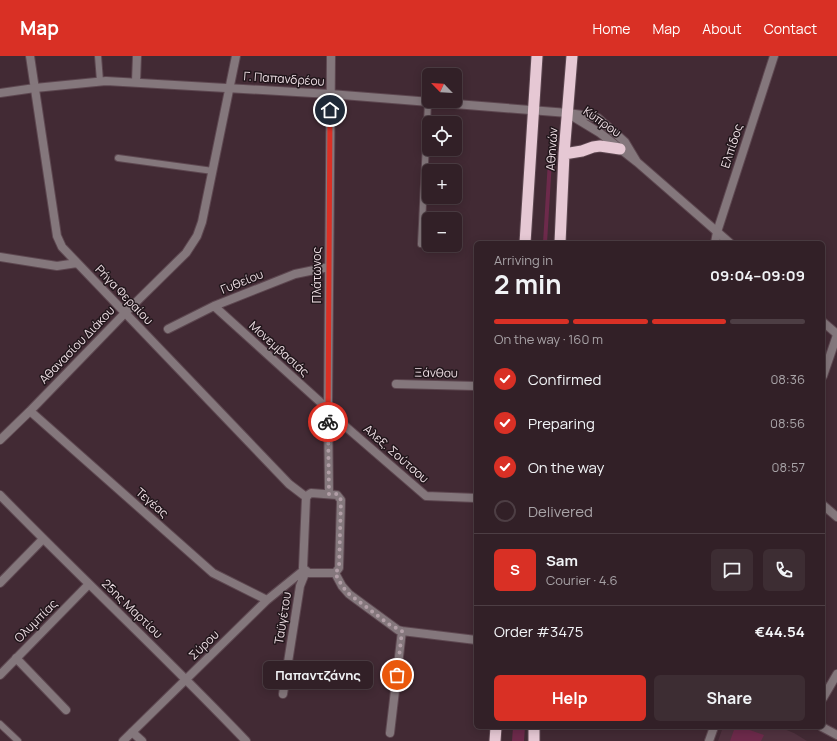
<!DOCTYPE html>
<html lang="en">
<head>
<meta charset="utf-8">
<style>
  :root { --surface:#322027; --page:#3d2d33; --text:#f1f3f6; --muted:#a8a3a7; --line:#4d3e44; --accent:#d93025 }
  body { margin:0; font-family:Manrope,sans-serif; background:var(--page); color:var(--text); height:100vh; display:flex; flex-direction:column; font-size:15px; white-space:nowrap }
  * { box-sizing:border-box; margin:0 }
  p { font-size:13px; color:var(--muted) }
  .icon { flex:none; width:22px; height:22px; fill:none; stroke:currentColor; stroke-width:2; stroke-linecap:round; stroke-linejoin:round }
  .map { position:relative; flex:1; overflow:hidden }
  .sheet { position:absolute; left:474px; top:185px; width:351px; height:488px; display:flex; flex-direction:column; background:var(--surface); border-radius:6px; box-shadow:0 2px 10px #0003,0 0 0 1px var(--line) }
  .sheet>* { flex:none }
  .needle { width:26px; rotate:295deg }
  .buttons { position:absolute; left:422px; top:12px; display:grid; gap:8px }
  .buttons a { display:grid; place-items:center; width:40px; height:40px; border-radius:6px; background:var(--surface); box-shadow:0 2px 10px #0003,0 0 0 1px var(--line); font-size:20px }
  .pin { position:absolute; display:grid; place-items:center; width:34px; height:34px; color:#fff; margin:-17px; border:2px solid #fff; border-radius:50%; box-shadow:0 1px 4px #0007 }
  .courier { position:absolute; display:grid; place-items:center; width:40px; height:40px; margin:-20px; border:3px solid #d93025; border-radius:50%; background:#fff; color:#222; box-shadow:0 1px 5px #0007 }
  .bubble { position:absolute; height:28px; border-radius:6px; background:var(--surface); box-shadow:0 2px 10px #0003,0 0 0 1px var(--line); font-size:13px; font-weight:700; line-height:28px; text-align:center }
  .head em { font-style:normal; font-weight:700 }
  .head div { display:flex; flex-direction:column-reverse }
  .head { display:flex; align-items:center; justify-content:space-between; height:68px; padding:0 20px }
  h1 { font-size:26px; font-weight:700; line-height:30px }
  .bar { display:grid; grid-template-columns:repeat(4,1fr); gap:6px 4px; align-content:center; height:48px; padding:0 20px }
  .bar i { height:5px; border-radius:3px; background:var(--line) }
  .bar .selected { background:var(--accent) }
  .bar p { grid-column:span 4 }
  .line { display:flex; align-items:center; gap:10px; padding:0 20px; border-top:1px solid var(--line) }
  .line div { flex:1 }
  .round { display:grid; place-items:center; flex:none; width:42px; height:42px; border-radius:6px; background:var(--page) }
  ol { padding:0 20px; list-style:none }
  li { display:flex; align-items:center; gap:12px; height:44px }
  li p { margin-inline-start:auto }
  li .icon { padding:4px; border-radius:50%; background:var(--accent); color:#fff; stroke-width:4 }
  li:last-child { color:var(--muted) }
  li i { width:22px; height:22px; border:2px solid var(--line); border-radius:50% }
  .action { display:flex; gap:8px; margin-top:auto; padding:8px 20px }
  .action a { flex:1; height:46px; border-radius:6px; background:var(--accent); color:#fff; font-size:16px; font-weight:700; line-height:46px; text-align:center }
  .action a+a { background:var(--page); color:var(--text) }
  header { display:flex; align-items:center; gap:24px; box-sizing:border-box; height:56px; padding:0 20px; background:var(--accent); color:#fff }
  header strong { font-size:19px }
  nav { display:flex; gap:22px; margin-inline-start:auto; font-size:14px }
  .map>svg:first-child { display:block }
  .built { fill:#50323f }
  .green { fill:#6d2a4b }
  .lines { fill:none; stroke-linecap:round; stroke-linejoin:round }
  .service-casing { stroke:#5d4750; stroke-width:8 }
  .pedestrian-casing { stroke:#5d4750; stroke-width:10 }
  .minor-casing { stroke:#5d4750; stroke-width:10 }
  .tertiary-casing { stroke:#5d4750; stroke-width:10 }
  .trunk-casing { stroke:#5d4750; stroke-width:13 }
  .service { stroke:#84777c; stroke-width:6 }
  .pedestrian { stroke:#84777c; stroke-width:8 }
  .minor { stroke:#84777c; stroke-width:8 }
  .tertiary { stroke:#84777c; stroke-width:8 }
  .trunk { stroke:#e6c8d4; stroke-width:11 }
  .done { stroke:#b19ea6; stroke-width:4; stroke-dasharray:0 7.2 }
  .route { stroke:#d93025; stroke-width:5 }
  .labels { text-anchor:middle; stroke-width:3; stroke-linejoin:round; paint-order:stroke }
  .street-label { font-size:12px; fill:#eddde3; stroke:#21161b }
</style>
</head>
<body>
<header>
<strong>Map</strong>
<nav><a>Home</a><a>Map</a><a>About</a><a>Contact</a></nav>
</header>
<div class="map">
<svg width="837" height="685" viewBox="0 0 837 685">
  <rect width="100%" height="100%" fill="#422a34"/>
  <path class="built" d="M723,671H779L794,677L807,685H718Z"/>
  <path class="green" d="M548,104H552L547,187H543Z
    M513,671H525L524,685H512Z
    M735,671H741L764,679L761,685H730Z"/>
  <g class="lines">
    <defs>
      <path id="service" d="M98,0L100,25
        M118,102L213,115
        M421,188L428,47
        M0,668L18,685"/>
      <path id="pedestrian" d="M823,642L837,618"/>
      <path id="minor" d="M30,0L57,180L62,191L289,428L306,441
        M136,26L137,0
        M715,187L717,176L774,0
        M0,201L57,210L77,207
        M214,250L328,353
        M168,273L214,250L295,218L329,211
        M823,320L837,279
        M396,328L476,330
        M30,355L213,517L267,544
        M328,360L345,370L426,440L476,442
        M0,384L30,355L125,257L186,197L197,180L202,166L236,0
        M311,437L337,439L341,444L339,512L335,517H309L303,512L306,442L308,439Z
        M329,438L328,353L331,0
        M0,439C81,522 166,601 246,685
        M823,449L837,461
        M335,517L342,530L349,538L398,574L402,575L476,584
        M0,527L43,483
        M16,602L66,654
        M0,619L89,528
        M283,638L300,530L306,515
        M822,671L837,679
        M132,676L142,685
        M390,677L402,575
        M123,685L267,544L304,514
        M709,685L714,671"/>
      <path id="tertiary" d="M0,37L35,32L106,25L330,38L568,57L589,60L598,62L625,86L637,106
        M572,60L600,77L637,106L730,187
        M823,266L837,278"/>
      <path id="trunk" d="M564,98L582,95L593,91L600,90L620,93
        M525,187L537,0
        M560,187L564,98L572,0
        M495,685L496,671
        M534,685V671"/>
    </defs>
    <use href="#service" class="service-casing"/>
    <use href="#pedestrian" class="pedestrian-casing"/>
    <use href="#minor" class="minor-casing"/>
    <use href="#tertiary" class="tertiary-casing"/>
    <use href="#trunk" class="trunk-casing"/>
    <use href="#service" class="service"/>
    <use href="#pedestrian" class="pedestrian"/>
    <use href="#minor" class="minor"/>
    <use href="#tertiary" class="tertiary"/>
    <use href="#trunk" class="trunk"/>
  </g>
  <g class="lines">
    <path class="done" d="M328,366L329,438H337L341,444L339,512L335,517L342,530L349,538L390,569L402,575L397,619"/>
    <path class="route" d="M328,366L330,54"/>
  </g>
  <g class="labels">
    <g class="street-label">
      <text transform="translate(284 23) rotate(4)" y="4">Γ. Παπανδρέου</text>
      <text transform="translate(602 66) rotate(35)" y="4">Κύπρου</text>
      <text transform="translate(732 90) rotate(-72)" y="4">Ελπίδος</text>
      <text transform="translate(552 93) rotate(-86)" y="4">Αθηνών</text>
      <text transform="translate(317 219) rotate(-90)" y="4">Πλάτωνος</text>
      <text transform="translate(242 226) rotate(-22)" y="4">Γυθείου</text>
      <text transform="translate(124 239) rotate(46)" y="4">Ρήγα Φεραίου</text>
      <text transform="translate(77 289) rotate(-46)" y="4">Αθανασίου Διάκου</text>
      <text transform="translate(279 293) rotate(42)" y="4">Μονεμβασιάς</text>
      <text transform="translate(436 317) rotate(1)" y="4">Ξάνθου</text>
      <text transform="translate(396 398) rotate(41)" y="4">Αλεξ. Σούτσου</text>
      <text transform="translate(152 447) rotate(41)" y="4">Τεγέας</text>
      <text transform="translate(132 553) rotate(44)" y="4">25ης Μαρτίου</text>
      <text transform="translate(283 562) rotate(-81)" y="4">Ταϋγέτου</text>
      <text transform="translate(36 565) rotate(-45)" y="4">Ολυμπίας</text>
      <text transform="translate(204 589) rotate(-44)" y="4">Σύρου</text>
    </g>
  </g>
</svg>
<div class="buttons">
<a><svg class="needle" viewBox="-14 -14 28 28"><path d="M0-13l5 13h-10z" fill="#e53935"/><path d="M0 13l5-13h-10z" fill="#a8a3a7"/></svg></a>
<a><svg class="icon" aria-label="locate" viewBox="0 0 24 24"><circle cx="12" cy="12" r="6"/><path d="M12 2v4M12 18v4M2 12h4M18 12h4"/></svg></a>
<a>+</a>
<a>−</a>
</div>
<div class="pin" style="left:397px;top:619px;background:#ea580c"><svg class="icon" aria-label="bag" viewBox="0 0 24 24"><path d="M5 8h14l-1 12H6zM9 8a3 3 0 0 1 6 0"/></svg></div>
<div class="pin" style="left:330px;top:54px;background:#1f2937"><svg class="icon" aria-label="home" viewBox="0 0 24 24"><path d="M3 11l9-7 9 7M6 9v11h12V9"/></svg></div>
<div class="courier" style="left:328px;top:366px"><svg class="icon" aria-label="bike" viewBox="0 0 24 24"><circle cx="6" cy="16" r="4"/><circle cx="18" cy="16" r="4"/><path d="M6 16l4-8h5l3 8M10 8l3 8H6M13 5h3"/></svg></div>
<div class="bubble" style="left:263px;top:605px;width:110px">Παπαντζάνης</div>
<section class="sheet">
<div class="head"><div><h1>2 min</h1><p>Arriving in</p></div><em>09:04–09:09</em></div>
<div class="bar"><i class="selected"></i><i class="selected"></i><i class="selected"></i><i></i><p>On the way · 160 m</p></div>
<ol>
<li><svg class="icon" aria-label="check" viewBox="0 0 24 24"><path d="M5 12l5 5 9-10"/></svg>Confirmed<p>08:36</p></li>
<li><svg class="icon" aria-label="check" viewBox="0 0 24 24"><path d="M5 12l5 5 9-10"/></svg>Preparing<p>08:56</p></li>
<li><svg class="icon" aria-label="check" viewBox="0 0 24 24"><path d="M5 12l5 5 9-10"/></svg>On the way<p>08:57</p></li>
<li><i></i>Delivered</li>
</ol>
<div class="line" style="height:72px"><b class="round" style="background:var(--accent);color:#fff">S</b><div><b>Sam</b><p>Courier · 4.6</p></div><a class="round"><svg class="icon" aria-label="chat" viewBox="0 0 24 24"><path d="M4 5h16v11H9l-5 4z"/></svg></a><a class="round"><svg class="icon" aria-label="phone" viewBox="0 0 24 24"><path d="M5 4h4l2 5-3 2q2 4 5 5l2-3 5 2v4C11 20 4 13 5 4z"/></svg></a></div>
<div class="line" style="height:52px"><div>Order #3475</div><b>€44.54</b></div>
<div class="action"><a>Help</a><a>Share</a></div>
</section>
</div>
</body>
</html>
